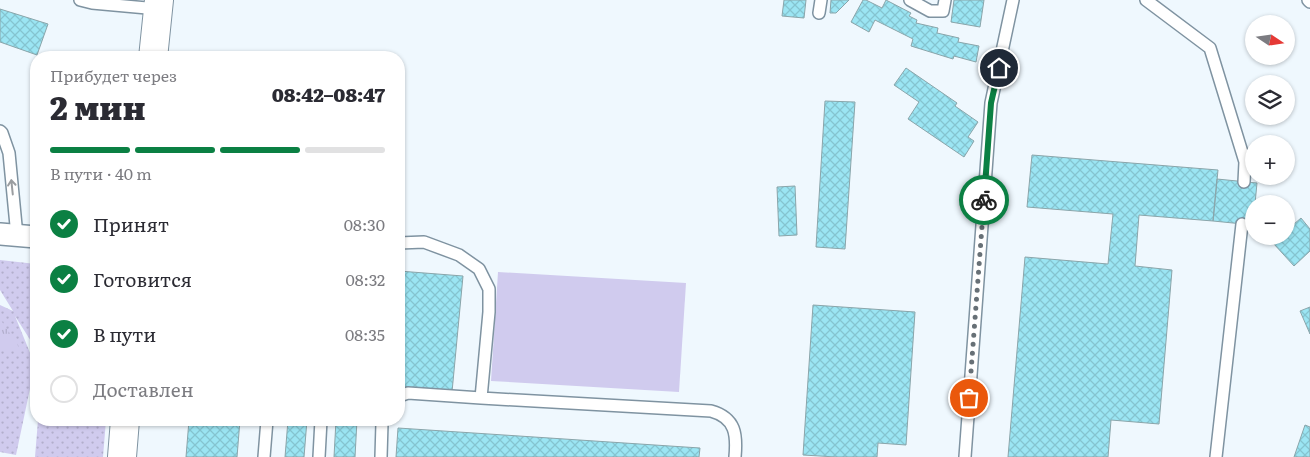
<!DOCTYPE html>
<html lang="ru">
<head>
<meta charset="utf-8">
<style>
  :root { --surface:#fff; --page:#f7f7f7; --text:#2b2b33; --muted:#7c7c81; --line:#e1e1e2; --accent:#0b8043 }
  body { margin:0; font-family:Literata,serif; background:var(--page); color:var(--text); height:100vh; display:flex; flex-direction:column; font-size:19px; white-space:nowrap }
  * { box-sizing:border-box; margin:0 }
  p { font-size:16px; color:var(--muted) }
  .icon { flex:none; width:28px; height:28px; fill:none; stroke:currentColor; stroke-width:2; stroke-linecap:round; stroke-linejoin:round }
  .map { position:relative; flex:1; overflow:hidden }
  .drawer { position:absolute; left:30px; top:51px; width:375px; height:375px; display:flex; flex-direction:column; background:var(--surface); border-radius:20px; box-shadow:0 1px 4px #0004 }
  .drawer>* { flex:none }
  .needle { width:32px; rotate:103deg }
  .buttons { position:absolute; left:1245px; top:15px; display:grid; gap:10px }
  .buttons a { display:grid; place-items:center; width:50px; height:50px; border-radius:50%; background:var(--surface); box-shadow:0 1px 4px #0004; font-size:25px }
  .pin { position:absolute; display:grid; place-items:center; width:42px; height:42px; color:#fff; margin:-21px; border:2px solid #fff; border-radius:50%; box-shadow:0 1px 5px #0007 }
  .courier { position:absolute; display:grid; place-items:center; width:50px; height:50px; margin:-25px; border:4px solid #0b8043; border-radius:50%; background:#fff; color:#222; box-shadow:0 1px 6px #0007 }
  .summary em { font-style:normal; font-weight:800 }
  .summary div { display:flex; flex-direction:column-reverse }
  .summary { display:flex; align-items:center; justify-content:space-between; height:85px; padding:0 20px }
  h1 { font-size:32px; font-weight:800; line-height:38px }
  .bar { display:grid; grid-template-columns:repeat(4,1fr); gap:8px 5px; align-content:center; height:60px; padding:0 20px }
  .bar i { height:6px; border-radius:4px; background:var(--line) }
  .bar .on { background:var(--accent) }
  .bar p { grid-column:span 4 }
  ol { padding:0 20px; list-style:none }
  li { display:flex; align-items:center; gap:15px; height:55px }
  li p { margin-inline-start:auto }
  li .icon { padding:5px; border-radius:50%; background:var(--accent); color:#fff; stroke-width:4 }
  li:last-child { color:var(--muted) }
  li i { width:28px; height:28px; border:2px solid var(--line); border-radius:50% }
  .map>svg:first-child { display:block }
  .grass { fill:url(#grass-dots) }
  .park { fill:url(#park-tufts) }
  .garden { fill:#d0cbee }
  .building { fill:url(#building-cross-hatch); stroke:#8aa5aa }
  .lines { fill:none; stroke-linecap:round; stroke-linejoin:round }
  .lane-casing { stroke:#7f93a1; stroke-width:14 }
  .street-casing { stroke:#7f93a1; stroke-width:24 }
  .secondary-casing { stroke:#7f93a1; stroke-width:30 }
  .lane { stroke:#fff; stroke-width:11 }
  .street { stroke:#fff; stroke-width:21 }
  .secondary { stroke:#fff; stroke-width:28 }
  .oneway { stroke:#9a9da0 }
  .done { stroke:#677076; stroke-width:5; stroke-dasharray:0 9 }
  .route { stroke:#0b8043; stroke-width:6 }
</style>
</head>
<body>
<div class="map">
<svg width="1310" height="457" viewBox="0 0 1310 457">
  <defs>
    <pattern id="grass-dots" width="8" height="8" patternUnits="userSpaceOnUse" patternTransform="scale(1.25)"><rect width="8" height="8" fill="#d0cbee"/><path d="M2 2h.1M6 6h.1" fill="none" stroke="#b2aecc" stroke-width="1.8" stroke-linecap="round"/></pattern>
    <pattern id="park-tufts" width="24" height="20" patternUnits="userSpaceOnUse" patternTransform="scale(1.25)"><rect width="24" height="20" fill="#d0cbee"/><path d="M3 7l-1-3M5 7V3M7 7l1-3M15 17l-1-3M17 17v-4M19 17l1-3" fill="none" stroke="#b2aecc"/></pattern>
    <pattern id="building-cross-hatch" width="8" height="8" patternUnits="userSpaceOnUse" patternTransform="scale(1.25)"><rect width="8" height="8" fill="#9be5f3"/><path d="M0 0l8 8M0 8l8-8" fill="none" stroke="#85c4d0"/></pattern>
  </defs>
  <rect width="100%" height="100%" fill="#eff8fe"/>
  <path class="grass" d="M0,260L36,264V349L15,316L35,365L16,455L0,452V305L13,311L0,290Z
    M38,420H106L103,457H35Z"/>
  <path class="park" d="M0,319L22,351L0,349Z"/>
  <path class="garden" d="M498,272L686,283L679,392L491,381Z"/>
  <path class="building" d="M784,0H806L804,18L782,16Z
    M831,0H849L836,13H830Z
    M863,0H866L882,8L886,0L911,13L909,16L917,20L916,23L938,28L937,33L959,38L958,42L979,46L976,62L954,56L953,59L911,46L913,39L875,20L869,32L851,22Z
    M954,0H984L980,27L951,22Z
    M0,9L48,24L37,55L0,42Z
    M906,68L957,103L955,106L978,122L968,137L974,141L964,157L908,119L919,102L894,85Z
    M825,101L855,102L845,249L816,247Z
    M1032,155L1218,170L1213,221L1139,215L1135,266L1172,270L1159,424L1111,420L1108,457H1008L1025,257L1108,264L1113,214L1027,207Z
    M1217,179L1257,183L1255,204H1254L1253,225L1213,221Z
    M795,186L797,235L779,236L777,187Z
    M1301,218L1310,229V251L1294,266L1273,243L1281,236H1286V231Z
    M399,271L463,276L452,392L399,387Z
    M813,305L915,312L906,445L878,443L877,457H836L803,455Z
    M1310,307V334L1300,311Z
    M189,420H240L237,457H186Z
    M288,420H307L304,457H285Z
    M336,420H357L355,457H334Z
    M1305,425L1310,427V457H1294Z
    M398,428L700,448L699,457H396Z"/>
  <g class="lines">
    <defs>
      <path id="lane" d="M80,0L92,3L158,9
        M910,0L930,11H943L945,0
        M1146,0L1210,48L1245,162L1244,182
        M1308,0L1310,2
        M819,13L821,0
        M0,131L2,133L9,153L17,236
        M399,243L424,242L459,255L479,269L489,289V312L481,398L408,393L399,396
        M481,398L711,411C736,418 737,435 735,457
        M264,457L267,420
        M319,457L321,420
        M381,457L382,423L383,420
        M965,457L991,103L1013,0
        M1216,457L1242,224"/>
      <path id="street" d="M0,234L36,237"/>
      <path id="secondary" d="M153,58L159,0
        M122,457L125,420"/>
    </defs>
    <use href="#lane" class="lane-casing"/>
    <use href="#street" class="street-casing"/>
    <use href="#secondary" class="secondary-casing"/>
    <use href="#lane" class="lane"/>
    <use href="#street" class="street"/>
    <use href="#secondary" class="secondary"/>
  </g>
  <defs><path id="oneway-shaft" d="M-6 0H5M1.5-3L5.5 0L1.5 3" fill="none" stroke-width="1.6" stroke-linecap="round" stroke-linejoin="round" transform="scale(1.25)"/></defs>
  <use class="oneway" href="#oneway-shaft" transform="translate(12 187) rotate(-96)"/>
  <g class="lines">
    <path class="done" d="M969,398L984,200"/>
    <path class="route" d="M984,200L991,103L999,68"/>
  </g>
</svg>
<div class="buttons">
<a><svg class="needle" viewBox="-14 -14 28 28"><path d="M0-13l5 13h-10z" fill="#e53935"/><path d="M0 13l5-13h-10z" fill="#7c7c81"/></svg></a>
<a><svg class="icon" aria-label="layers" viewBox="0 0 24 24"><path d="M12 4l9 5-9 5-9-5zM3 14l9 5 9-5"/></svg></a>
<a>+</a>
<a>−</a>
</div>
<div class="pin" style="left:969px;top:398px;background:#ea580c"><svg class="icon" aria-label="bag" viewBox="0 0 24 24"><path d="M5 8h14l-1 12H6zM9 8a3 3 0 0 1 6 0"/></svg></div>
<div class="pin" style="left:999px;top:68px;background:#1f2937"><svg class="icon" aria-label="home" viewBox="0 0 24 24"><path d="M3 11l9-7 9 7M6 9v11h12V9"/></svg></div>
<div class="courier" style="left:984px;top:200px"><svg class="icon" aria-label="bike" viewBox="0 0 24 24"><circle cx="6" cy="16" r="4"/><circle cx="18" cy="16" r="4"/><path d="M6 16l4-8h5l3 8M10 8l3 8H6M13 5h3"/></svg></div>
<section class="drawer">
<div class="summary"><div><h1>2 мин</h1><p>Прибудет через</p></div><em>08:42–08:47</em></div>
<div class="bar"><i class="on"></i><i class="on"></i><i class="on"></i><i></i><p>В пути · 40 m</p></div>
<ol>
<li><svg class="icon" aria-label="check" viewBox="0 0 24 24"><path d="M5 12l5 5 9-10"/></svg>Принят<p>08:30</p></li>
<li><svg class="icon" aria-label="check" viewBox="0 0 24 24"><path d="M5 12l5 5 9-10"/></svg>Готовится<p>08:32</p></li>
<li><svg class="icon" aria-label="check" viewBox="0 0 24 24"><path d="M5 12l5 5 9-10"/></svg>В пути<p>08:35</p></li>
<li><i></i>Доставлен</li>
</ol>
</section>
</div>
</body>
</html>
